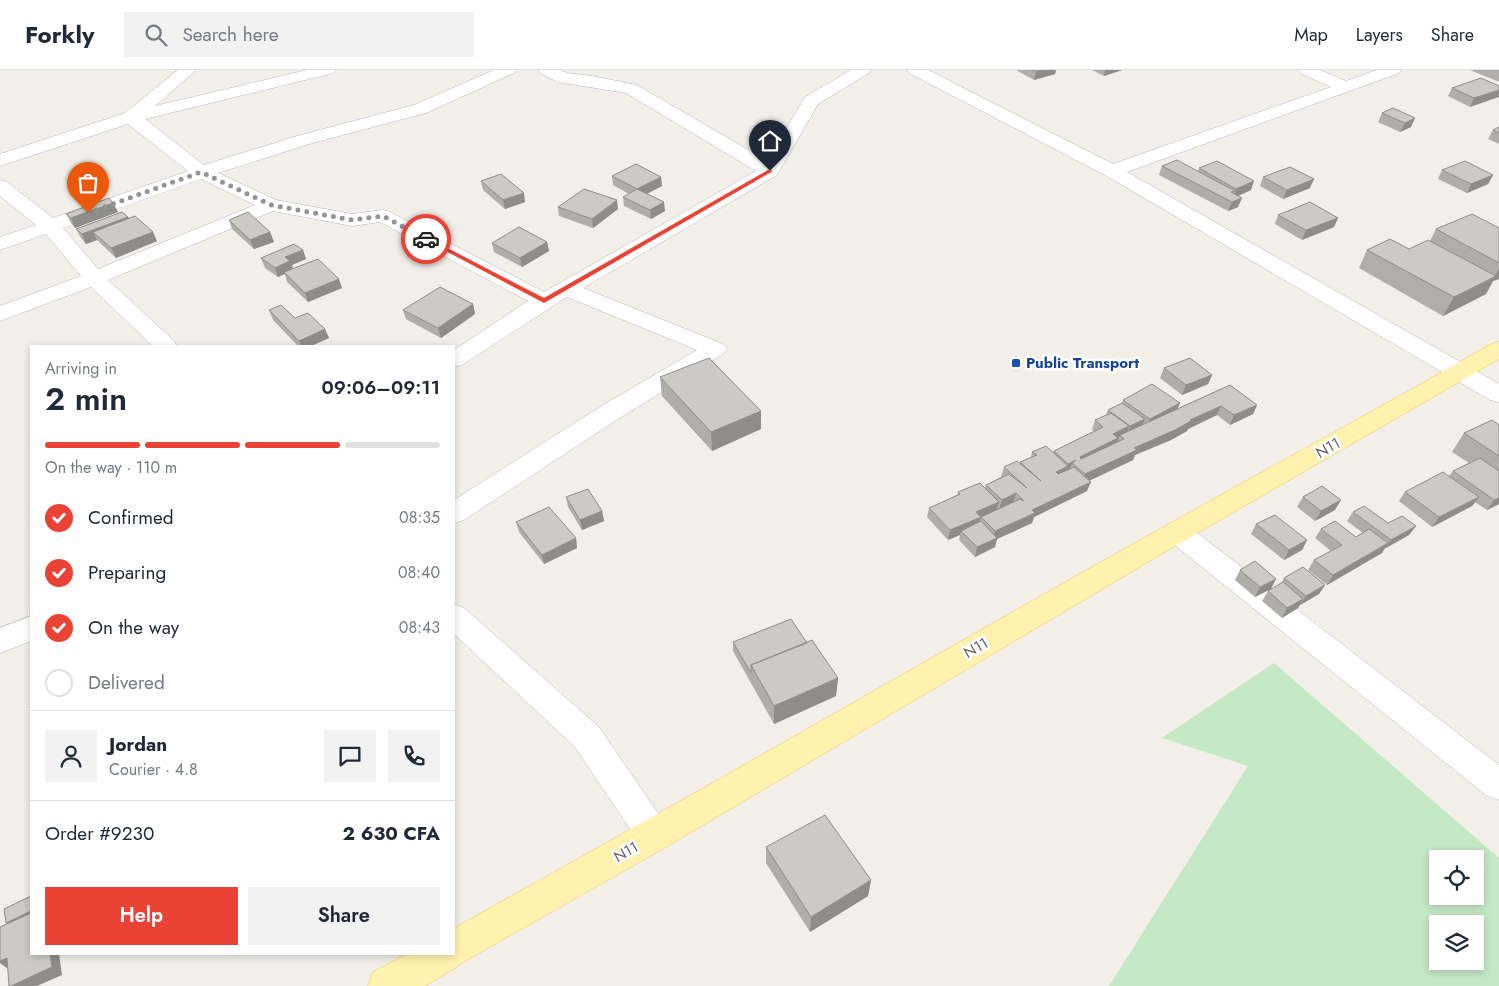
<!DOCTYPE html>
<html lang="en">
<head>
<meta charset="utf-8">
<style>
  :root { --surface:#fff; --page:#f2f2f3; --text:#1f2937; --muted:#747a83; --line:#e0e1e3; --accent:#ea4335 }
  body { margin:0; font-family:Jost,sans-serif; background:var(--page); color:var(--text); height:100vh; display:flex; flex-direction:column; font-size:19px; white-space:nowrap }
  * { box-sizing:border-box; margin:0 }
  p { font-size:16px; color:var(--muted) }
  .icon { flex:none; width:28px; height:28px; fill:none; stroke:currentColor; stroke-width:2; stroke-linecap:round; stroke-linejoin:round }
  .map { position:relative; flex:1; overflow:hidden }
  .panel { position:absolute; left:30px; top:275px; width:425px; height:610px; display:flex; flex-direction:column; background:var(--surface); border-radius:0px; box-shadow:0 2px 8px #0003 }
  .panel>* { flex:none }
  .tools { position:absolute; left:1429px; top:780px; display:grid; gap:10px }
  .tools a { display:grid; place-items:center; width:55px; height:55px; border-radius:0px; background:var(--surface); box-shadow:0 2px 8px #0003; font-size:25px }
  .pin { position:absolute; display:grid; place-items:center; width:42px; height:42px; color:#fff; margin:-51px -21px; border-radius:50% 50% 50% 0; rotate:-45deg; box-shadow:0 0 5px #0007 }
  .pin .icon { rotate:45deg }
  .courier { position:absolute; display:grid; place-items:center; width:50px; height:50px; margin:-25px; border:4px solid #ea4335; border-radius:50%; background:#fff; color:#222; box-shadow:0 1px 6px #0007 }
  .headline em { font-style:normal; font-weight:600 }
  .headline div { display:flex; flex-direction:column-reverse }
  .headline { display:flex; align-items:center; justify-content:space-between; height:85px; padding:0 15px }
  h1 { font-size:32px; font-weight:600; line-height:38px }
  .bar { display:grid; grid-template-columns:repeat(4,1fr); gap:8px 5px; align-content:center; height:60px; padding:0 15px }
  .bar i { height:6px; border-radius:4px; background:var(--line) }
  .bar .on { background:var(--accent) }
  .bar p { grid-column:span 4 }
  .line { display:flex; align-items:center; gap:12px; padding:0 15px; border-top:1px solid var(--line) }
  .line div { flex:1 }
  .round { display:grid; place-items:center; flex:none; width:52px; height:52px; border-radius:0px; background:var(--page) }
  ol { padding:0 15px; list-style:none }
  li { display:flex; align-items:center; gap:15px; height:55px }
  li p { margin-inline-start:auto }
  li .icon { padding:5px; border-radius:50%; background:var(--accent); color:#fff; stroke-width:4 }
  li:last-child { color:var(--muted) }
  li i { width:28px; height:28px; border:2px solid var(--line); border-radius:50% }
  .primary-button { display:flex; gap:10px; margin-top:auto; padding:10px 15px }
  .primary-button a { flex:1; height:58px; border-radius:0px; background:var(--accent); color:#fff; font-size:20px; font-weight:600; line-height:58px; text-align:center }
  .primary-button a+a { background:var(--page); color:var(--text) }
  header { display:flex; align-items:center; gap:30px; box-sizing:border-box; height:70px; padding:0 25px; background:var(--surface); border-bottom:1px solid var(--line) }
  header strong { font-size:24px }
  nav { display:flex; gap:28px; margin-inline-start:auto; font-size:18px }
  .search { width:350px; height:45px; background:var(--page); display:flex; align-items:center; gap:12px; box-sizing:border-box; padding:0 18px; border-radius:0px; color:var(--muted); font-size:19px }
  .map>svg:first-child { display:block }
  .green { fill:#c5e8c5; fill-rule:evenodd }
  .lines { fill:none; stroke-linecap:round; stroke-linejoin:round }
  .minor-casing { stroke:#b5b8bc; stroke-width:1 }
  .major-casing { stroke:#f2c960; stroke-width:1 }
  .minor { fill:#fff; fill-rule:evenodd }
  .major { fill:#fff2af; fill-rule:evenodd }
  .wall { fill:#afaea9 }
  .shaded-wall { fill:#8f8d8a }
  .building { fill:#cccac5; stroke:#8f8d8a }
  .route { fill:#ea4335 }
  .done { stroke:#929495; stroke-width:5; stroke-dasharray:0 9 }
  .transit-dot { fill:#1a4fb4; stroke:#fff; stroke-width:2 }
  .labels { text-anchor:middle; stroke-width:5; stroke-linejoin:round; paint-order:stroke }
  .transit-label { font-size:15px; font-weight:bold; fill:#164399; stroke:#fff; text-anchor:start }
  .street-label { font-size:15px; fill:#5f6368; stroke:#fff }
</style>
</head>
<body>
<header>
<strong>Forkly</strong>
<div class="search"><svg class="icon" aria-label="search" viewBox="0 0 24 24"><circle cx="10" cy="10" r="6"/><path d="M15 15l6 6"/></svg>Search here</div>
<nav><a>Map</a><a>Layers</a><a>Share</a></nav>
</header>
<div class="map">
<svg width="1499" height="916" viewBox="0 0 1499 916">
  <rect width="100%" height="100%" fill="#f1efe8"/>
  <path class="green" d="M1274,593L1499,788V916H1109L1248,696L1162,668ZM1438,789H1475V826H1438ZM1438,854H1475V891H1438Z"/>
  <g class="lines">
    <defs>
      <path id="minor" d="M178,0H196L155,36L307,0H336L334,3L145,49L204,95L297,66L414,35L494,0H516L514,3L426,43L309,74L218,103L276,130L352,144L383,140L390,142L544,222L756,101L626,23L558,12L540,3L538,0H560L567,3L592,6L637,15L767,91L805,27L851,0H871L869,3L818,34L777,105L583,218L723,274L727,279L723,284L618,349L464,450L454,453V430L600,337L697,280L567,227L462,295L454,297V280L528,231L380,152L352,156L273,141L108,210L174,271L177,276H153L91,217L0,251V236L81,206L46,164L0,180V167L36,155L0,126V110L7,112L53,148L188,101L128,54L0,96V84L125,43ZM201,109L255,135L98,199L63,158Z
        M907,0H928L1113,94L1331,17L1300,3L1298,0H1320L1346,11L1377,0H1401L1399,3L1127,102L1499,314V332L1490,330L1105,105L909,3Z
        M1177,452L1187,455L1499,695V730L1487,726L1167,469L1163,462L1167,455Z
        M454,534L464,538L599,657L666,755L671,766L666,777L654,782L642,777L575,677L454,564Z
        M31,546V571L0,583V558Z"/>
      <path id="major" d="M1499,272V289L1187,469L666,777L458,895L457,897L425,916H368L373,902L407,884H454V858C693,726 929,588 1167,455C1275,394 1384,336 1491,274Z"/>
    </defs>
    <use href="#minor" class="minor-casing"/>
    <use href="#major" class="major-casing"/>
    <use href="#minor" class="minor"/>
    <use href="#major" class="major"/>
  </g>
  <path class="wall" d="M1016,0H1056L1055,4L1034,10Z
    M1092,0H1122L1104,6Z
    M1470,0H1499V11H1497Z
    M1499,16L1470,37L1448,26L1452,18Z
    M1393,38L1411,57L1400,62L1378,52L1382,43Z
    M1499,57V74L1488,69L1493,60Z
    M1162,96L1198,101L1199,98L1251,120L1238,126V137L1228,141L1159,105Z
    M1442,100L1493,105L1488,114L1467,123L1438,109Z
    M612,106L662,116L647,124L665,141L651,149L624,136L623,127L629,124L613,115Z
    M1263,107L1310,118L1283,129L1260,116Z
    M481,111L525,132L505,139L483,120Z
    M113,133L118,142L75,158L71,153L66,144Z
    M558,137L618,139L593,158L559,146Z
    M1278,145L1338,148L1334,157L1302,170L1275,154Z
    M128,147L157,171L116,188L97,170L86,174L81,168L76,159Z
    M229,150L270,162L274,172L254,179L232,159Z
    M1499,158V209L1493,211L1486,224L1443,246L1359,198L1367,180L1409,179L1430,171L1436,159Z
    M547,172L549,181L522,197L494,182L492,173Z
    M303,180L306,189L292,195L293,199L342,218L308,232L287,212L285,204L278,207L265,198L261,188Z
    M473,234L475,244L441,268L406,249L403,240Z
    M269,240L325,259L329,268L311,276H298L273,250Z
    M1164,298L1212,305L1208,314L1182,325L1160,308Z
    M660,307L761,359L712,381L662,326Z
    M1230,315L1257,335L1253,344L1230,355L1217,345L1188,359L1187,361L1171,370L1135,385L1133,390L1089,411L1087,421L1034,447L1032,453L997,469L995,477L975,487L959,470L960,465L948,470L927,447L929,438L957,426L958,422L985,418L986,415L1001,407L1004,397L1020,394V392L1031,387L1032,382L1053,383L1054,381L1094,361L1092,360L1095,350L1106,345L1108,340L1122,333L1123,330L1180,333L1177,339Z
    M1499,355V434L1487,440L1475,432L1472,436L1432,457L1399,431L1405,422L1449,406L1453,401L1469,393L1452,382L1464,363Z
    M566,427L602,441L604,451L582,460L568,437Z
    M1303,427L1335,440L1315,451L1297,437Z
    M1353,442L1388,453L1416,456L1409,465L1384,479L1382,483L1327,515L1308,500L1314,490L1331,481L1315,468L1321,459L1356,467L1363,463L1347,451Z
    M516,452L576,468L577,478L544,494L519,462Z
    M1256,454L1307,470L1302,480L1284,490L1251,464Z
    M1240,500L1271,519L1255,527L1235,510Z
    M1284,508L1325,515L1319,524L1300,535L1298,538L1282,548L1262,531L1268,521L1281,514Z
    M733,572L807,573L838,608L836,626L774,654L733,581Z
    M766,777L871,810L868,826L810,862L766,793Z"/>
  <path class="shaded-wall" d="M1042,0H1056L1055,4L1034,10L1036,2Z
    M1105,0H1122L1104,6Z
    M1499,20V27L1470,37L1474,28Z
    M1415,48L1411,57L1400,62L1405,53Z
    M1493,105L1488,114L1467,123L1471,114Z
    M661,107L662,116L638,128L637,119Z
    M1314,109L1310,118L1283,129L1287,120Z
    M1254,111L1251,120L1233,128L1236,119Z
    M524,123L525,132L505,139L503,130Z
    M1242,128L1238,137L1228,141L1232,132Z
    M617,130L618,139L593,158L592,149Z
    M664,132L665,141L651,149L650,140Z
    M113,133L118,142L75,158L71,148Z
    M128,147L133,156L93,162L97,170L86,174L82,164Z
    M1338,148L1334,157L1302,170L1306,160Z
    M153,162L157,171L116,188L111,178Z
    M270,162L274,172L254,179L250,170Z
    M547,172L549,181L522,197L520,188Z
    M303,180L306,189L292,195L293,200L284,202L285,204L278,207L275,198L285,187Z
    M1499,199V209L1493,211L1486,224L1443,246L1454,227L1494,207Z
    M339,209L342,218L308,232L305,223Z
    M473,234L475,244L441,268L438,258Z
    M325,259L329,268L311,276H301L299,271Z
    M1212,305L1208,314L1182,325L1186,315Z
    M1180,333L1176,343L1146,359L1150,349Z
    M1257,335L1253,344L1230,355L1234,345Z
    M1221,336L1217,345L1188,359L1187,361L1171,370L1135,385L1133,390L1082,414L1085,404L1134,378L1190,350Z
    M761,341V359L712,381L711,362Z
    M1145,349L1141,358L1127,366L1130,356Z
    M1129,356L1126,366L1120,365L1115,378L1077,397L1080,387L1113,364Z
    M1076,390L1072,393L1069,401L1053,412L1056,402L1067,397L1068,394Z
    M1091,412L1087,421L1034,447L1032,453L997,469L995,477L975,487L977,477L993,470L995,461L1032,440Z
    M1016,423L1013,433L999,440L1002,430Z
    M1479,427L1472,436L1432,457L1439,447Z
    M1499,428V434L1487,440L1494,430Z
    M1341,430L1335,440L1315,451L1321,441Z
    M999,432L996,442L981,447L979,456L961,461L960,465L948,470L950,460L976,442Z
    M602,441L604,451L582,460L580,450Z
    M1416,456L1409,465L1384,479L1391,470Z
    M576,468L577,478L544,494L542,485Z
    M1307,470L1302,480L1284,490L1289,480Z
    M1388,473L1382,483L1327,515L1333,505Z
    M1276,509L1271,519L1255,527L1260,517Z
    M1325,515L1319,524L1300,535L1306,526Z
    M1303,529L1298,538L1282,548L1287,538Z
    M838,608L836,626L774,654V636Z
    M871,810L868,826L810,862L811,847Z
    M31,841V854L16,861L6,853Z
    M50,884H59L62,905L37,916H11Z
    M7,888L8,899L0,893V891Z"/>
  <path class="building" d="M1032,0H1042L1036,2Z
    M1481,8L1499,16V20L1474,28L1452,18Z
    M1393,38L1415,48L1405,53L1382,43Z
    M1499,57V63L1493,60Z
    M1177,90L1235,121L1231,122L1242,128L1232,132L1162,96Z
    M1217,91L1254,111L1236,119L1199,98Z
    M1465,91L1493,105L1471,114L1442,100Z
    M636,94L661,107L637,119L612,106Z
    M1290,97L1314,109L1287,120L1263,107Z
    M501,104L524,123L503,130L481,111Z
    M584,119L617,130L592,149L558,137Z
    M637,119L664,132L650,140L623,127Z
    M109,128L113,133L71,148L66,144Z
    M1310,132L1338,148L1306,160L1278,145Z
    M122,142L128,147L82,164L76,159Z
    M248,142L270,162L250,170L229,150Z
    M1472,144L1499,158V193L1436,159Z
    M135,146L153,162L111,178L93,162Z
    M519,157L547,172L520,188L492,173Z
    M1390,169L1409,179L1428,170L1496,206L1454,227L1367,180Z
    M294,174L303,180L285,187L290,191L275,198L261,188Z
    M318,189L339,209L305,223L284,202Z
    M440,217L473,234L438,258L403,240Z
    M281,235L295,248L308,243L325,259L299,271L269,240Z
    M709,288L761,341L711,362L660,307Z
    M1190,288L1212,305L1186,315L1164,298Z
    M1152,314L1180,333L1150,349L1123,330Z
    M1230,315L1257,335L1234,345L1221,336L1190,350L1191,351L1175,360L1134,378L1137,380L1085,404L1072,393L1076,390L1068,394L1054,381L1103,357L1095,350L1111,343L1129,356L1113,364L1118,368L1080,387L1081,389L1124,369L1120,365Z
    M1122,333L1145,349L1130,356L1108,340Z
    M1492,350L1499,355V386L1464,363Z
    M1046,376L1068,396L1056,402L1058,404L1074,397L1091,412L1032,440L1035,443L995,461L981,447L1020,429L1024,431L1016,423L1002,430L986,415L1009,404L1027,418L1004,397L1017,391L1041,411L1020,392L1037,385L1032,382Z
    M1480,388L1499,401V428L1494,430L1453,401Z
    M1443,402L1479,427L1439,447L1405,422Z
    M980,413L999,432L976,442L981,447L950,460L929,438L960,424L958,422Z
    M1322,416L1341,430L1321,441L1303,427Z
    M588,419L602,441L580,450L566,427Z
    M1364,436L1388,453L1402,446L1416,456L1391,470L1353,442Z
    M549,437L576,468L542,485L516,452Z
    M1275,445L1307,470L1289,480L1256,454Z
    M981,451L997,468L977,477L961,461Z
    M1335,451L1356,467L1369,459L1388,473L1333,505L1314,490L1342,475L1321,459Z
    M1255,491L1276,509L1260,517L1240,500Z
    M1303,497L1325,515L1306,526L1284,508Z
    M1283,512L1303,529L1287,538L1268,521Z
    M791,549L807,573L751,595V603L733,572Z
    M812,570L838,608L774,636L751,595Z
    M825,745L871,810L811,847L766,777Z
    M31,826V841L6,853L4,839Z
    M31,843V884H50L52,897L11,916H9L7,888L0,891V857Z"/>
  <path class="route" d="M768,100L773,101L544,233L423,169L428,168L544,228Z"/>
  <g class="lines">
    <path class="done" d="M88,143L201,102L271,135L352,150L383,146L426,169"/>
  </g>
  <rect class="transit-dot" x="1011" y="288" width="10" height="10" rx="2.5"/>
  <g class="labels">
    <g class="transit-label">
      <text x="1026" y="298">Public Transport</text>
    </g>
    <g class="street-label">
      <text transform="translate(1328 378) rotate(-29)" y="5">N11</text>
      <text transform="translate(976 578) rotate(-30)" y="5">N11</text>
      <text transform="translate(626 782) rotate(-29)" y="5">N11</text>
    </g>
  </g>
</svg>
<div class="tools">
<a><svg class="icon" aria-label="locate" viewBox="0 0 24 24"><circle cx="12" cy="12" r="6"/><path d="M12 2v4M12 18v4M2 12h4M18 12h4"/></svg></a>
<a><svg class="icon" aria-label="layers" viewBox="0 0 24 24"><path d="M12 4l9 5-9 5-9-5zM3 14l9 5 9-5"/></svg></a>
</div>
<div class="pin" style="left:88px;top:143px;background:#ea580c"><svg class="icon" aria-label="bag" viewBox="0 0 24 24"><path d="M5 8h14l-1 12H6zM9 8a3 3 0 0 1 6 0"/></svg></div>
<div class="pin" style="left:770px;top:101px;background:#1f2937"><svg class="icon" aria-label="home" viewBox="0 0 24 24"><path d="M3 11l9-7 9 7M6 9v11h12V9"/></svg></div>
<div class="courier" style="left:426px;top:169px"><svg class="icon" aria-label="car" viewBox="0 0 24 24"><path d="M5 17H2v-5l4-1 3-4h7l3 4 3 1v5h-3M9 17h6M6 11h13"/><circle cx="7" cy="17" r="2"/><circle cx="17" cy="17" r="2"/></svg></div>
<section class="panel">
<div class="headline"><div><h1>2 min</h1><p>Arriving in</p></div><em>09:06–09:11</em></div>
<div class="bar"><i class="on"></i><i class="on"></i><i class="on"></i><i></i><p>On the way · 110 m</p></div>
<ol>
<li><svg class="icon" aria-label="check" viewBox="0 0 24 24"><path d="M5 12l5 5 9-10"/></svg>Confirmed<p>08:35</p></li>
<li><svg class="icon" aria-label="check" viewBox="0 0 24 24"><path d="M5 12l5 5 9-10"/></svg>Preparing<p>08:40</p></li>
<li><svg class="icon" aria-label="check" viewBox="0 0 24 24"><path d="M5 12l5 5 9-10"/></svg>On the way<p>08:43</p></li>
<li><i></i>Delivered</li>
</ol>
<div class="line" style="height:90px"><a class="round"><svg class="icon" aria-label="person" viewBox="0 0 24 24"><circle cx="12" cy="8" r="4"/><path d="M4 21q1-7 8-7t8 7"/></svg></a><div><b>Jordan</b><p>Courier · 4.8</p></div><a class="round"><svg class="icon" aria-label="chat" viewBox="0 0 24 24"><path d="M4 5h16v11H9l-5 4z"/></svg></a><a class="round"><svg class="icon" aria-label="phone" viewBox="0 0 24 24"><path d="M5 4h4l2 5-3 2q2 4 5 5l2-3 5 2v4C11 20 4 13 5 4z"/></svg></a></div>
<div class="line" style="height:65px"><div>Order #9230</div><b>2 630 CFA</b></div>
<div class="primary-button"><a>Help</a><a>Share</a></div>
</section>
</div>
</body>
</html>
